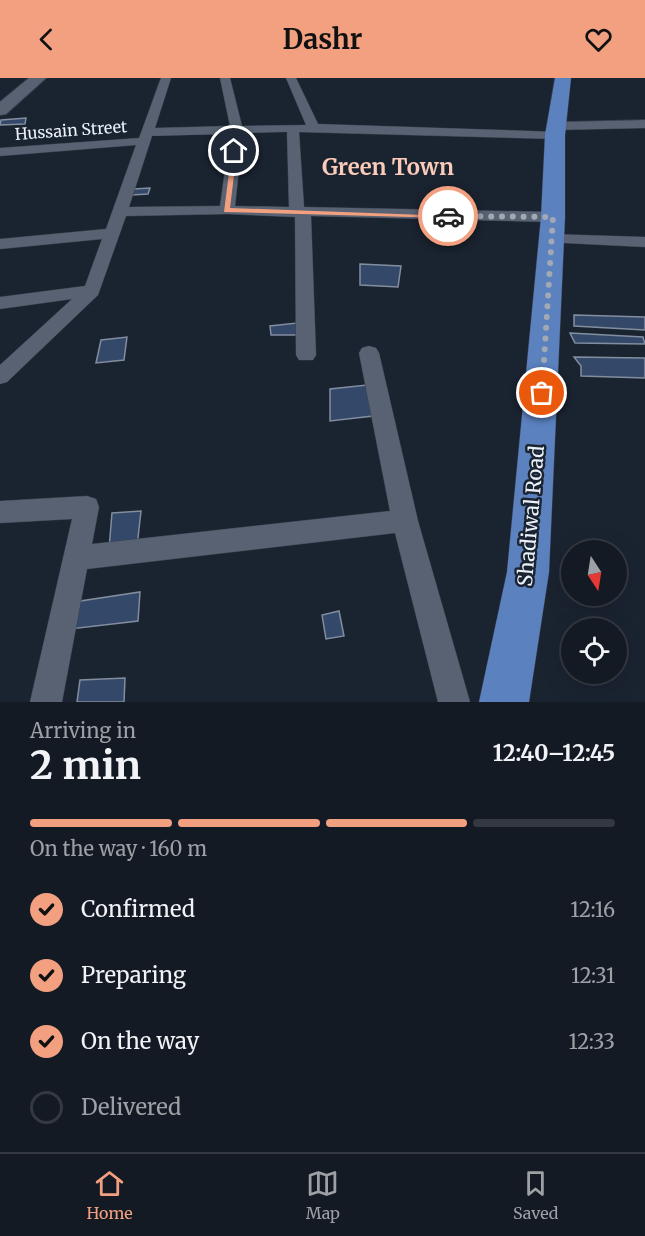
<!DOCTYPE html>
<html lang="en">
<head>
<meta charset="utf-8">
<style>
  :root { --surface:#141a24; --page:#1d232c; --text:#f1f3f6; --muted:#9da1a6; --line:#333841; --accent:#f2a080 }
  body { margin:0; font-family:Merriweather,serif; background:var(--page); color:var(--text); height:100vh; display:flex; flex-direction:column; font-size:22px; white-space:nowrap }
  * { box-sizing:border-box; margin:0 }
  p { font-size:20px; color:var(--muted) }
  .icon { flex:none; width:33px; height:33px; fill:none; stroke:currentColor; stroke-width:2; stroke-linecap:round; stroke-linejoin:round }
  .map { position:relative; height:624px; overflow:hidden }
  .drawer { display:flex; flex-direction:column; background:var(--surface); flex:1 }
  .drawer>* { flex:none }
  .needle { width:39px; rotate:168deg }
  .tools { position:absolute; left:561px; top:462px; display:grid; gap:12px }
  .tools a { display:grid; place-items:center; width:66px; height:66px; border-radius:50%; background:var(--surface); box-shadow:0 6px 24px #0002,0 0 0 2px var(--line); font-size:30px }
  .pin { position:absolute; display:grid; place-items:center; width:51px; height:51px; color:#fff; margin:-26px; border:3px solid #fff; border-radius:50%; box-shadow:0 2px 6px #0007 }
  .courier { position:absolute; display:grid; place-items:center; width:60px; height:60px; margin:-30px; border:4px solid #f2a080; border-radius:50%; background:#fff; color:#222; box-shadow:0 2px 8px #0007 }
  .overview em { font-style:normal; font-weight:700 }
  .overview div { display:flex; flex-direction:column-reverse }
  .overview { display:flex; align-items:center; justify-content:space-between; height:102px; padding:0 30px }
  h1 { font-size:39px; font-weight:700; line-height:45px }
  .bar { display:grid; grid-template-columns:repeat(4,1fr); gap:9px 6px; align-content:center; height:72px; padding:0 30px }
  .bar i { height:8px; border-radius:4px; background:var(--line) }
  .bar .on { background:var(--accent) }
  .bar p { grid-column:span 4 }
  ol { padding:0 30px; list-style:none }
  li { display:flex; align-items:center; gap:18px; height:66px }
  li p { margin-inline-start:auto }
  li .icon { padding:6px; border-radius:50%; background:var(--accent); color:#111; stroke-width:4 }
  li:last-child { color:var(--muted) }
  li i { width:33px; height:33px; border:3px solid var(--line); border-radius:50% }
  header { display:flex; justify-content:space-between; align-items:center; height:78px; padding:0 30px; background:var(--accent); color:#111; font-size:27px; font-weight:700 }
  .tabs { display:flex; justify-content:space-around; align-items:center; height:84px; border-top:2px solid var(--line); background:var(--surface); font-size:16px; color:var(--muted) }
  .tabs a { display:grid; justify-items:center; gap:3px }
  .tabs .on { color:var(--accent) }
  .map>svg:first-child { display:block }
  .building { fill:#34496a; stroke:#828d9e; stroke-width:1.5 }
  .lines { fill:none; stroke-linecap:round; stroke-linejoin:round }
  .street-casing { stroke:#383e4a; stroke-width:1 }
  .secondary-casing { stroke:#383e4a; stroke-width:2 }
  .primary-casing { stroke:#383e4a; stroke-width:1 }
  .street { fill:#586272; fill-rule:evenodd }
  .secondary { fill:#586272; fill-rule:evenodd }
  .primary { fill:#5b81bf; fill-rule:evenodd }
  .route { fill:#f2a080 }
  .done { stroke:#a2a9b3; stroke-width:6; stroke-dasharray:0 10.8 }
  .labels { text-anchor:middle; stroke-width:5; stroke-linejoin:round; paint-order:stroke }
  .far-street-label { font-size:16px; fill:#ebf1fa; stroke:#1a2330 }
  .street-label { font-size:20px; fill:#ebf1fa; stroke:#1a2330 }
  .far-district-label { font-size:22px; font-weight:bold; fill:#fbcbb9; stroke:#1a2330 }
</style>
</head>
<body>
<header><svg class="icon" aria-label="back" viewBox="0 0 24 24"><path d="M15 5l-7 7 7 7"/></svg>Dashr<svg class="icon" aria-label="heart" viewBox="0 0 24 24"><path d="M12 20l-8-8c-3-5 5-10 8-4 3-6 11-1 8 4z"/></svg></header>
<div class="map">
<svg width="645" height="624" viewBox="0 0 645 624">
  <rect width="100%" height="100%" fill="#1a2330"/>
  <path class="building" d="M26,40L25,46L0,47L1,42Z
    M150,110L148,116L132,117L133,111Z
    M360,186L401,188L398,209L360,207Z
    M574,237L645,239V252L574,248Z
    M297,245L298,257H271L270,248Z
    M570,255L643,259L645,266L575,265Z
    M127,259L124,282L96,285L101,262Z
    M574,279L645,280V300L581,298V288Z
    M367,307L373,338L330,343V311Z
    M141,433L137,469L109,471L112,435Z
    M140,514L138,543L70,551L74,524Z
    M339,533L344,558L326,561L322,537Z
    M125,600L124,624H77L80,602Z"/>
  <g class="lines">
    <defs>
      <path id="street" d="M161,0H171L155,50L230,48L220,0H230L242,48L306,47L286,0H296L318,46L559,54V60L555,61L299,54L304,129L553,134L561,139L553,144L311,138L316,277L313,282H299L296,277L295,139L227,136L126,138L98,217L7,304L0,306V287L72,221L0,231V219L85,208L102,161L0,171V161L106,151L136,67L0,78V70L139,60ZM287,54L289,129L235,128L243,55ZM230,56L220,128L129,129L152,58Z
        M645,42V50L557,52L551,48L557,44Z
        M550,156L645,159V169L544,164L542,161Z
        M369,268L376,270L379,275L418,443L470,624H438L395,455L87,491L62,624H30L72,441L0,445V423L87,418L96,421L99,429L92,466L390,433L359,275L362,270Z"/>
      <path id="secondary" d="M29,0H46L6,36L0,37V24Z"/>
      <path id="primary" d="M555,0H571L565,57V139L549,494L529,624H479L507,494L541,139L545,57Z"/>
    </defs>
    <use href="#street" class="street-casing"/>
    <use href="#secondary" class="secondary-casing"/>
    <use href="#primary" class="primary-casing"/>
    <use href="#street" class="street"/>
    <use href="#secondary" class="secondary"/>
    <use href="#primary" class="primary"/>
  </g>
  <path class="route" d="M232,71L237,73L230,130L452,138L448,140L224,134Z"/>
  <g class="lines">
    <path class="done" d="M448,138L553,139L542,315"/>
  </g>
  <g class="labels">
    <g class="far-street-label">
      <text transform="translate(71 52) rotate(-4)" y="6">Hussain Street</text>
    </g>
    <g class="street-label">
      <text transform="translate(531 438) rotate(-85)" y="7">Shadiwal Road</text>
    </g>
    <g class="far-district-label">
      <text x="388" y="97">Green Town</text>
    </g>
  </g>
</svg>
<div class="tools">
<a><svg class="needle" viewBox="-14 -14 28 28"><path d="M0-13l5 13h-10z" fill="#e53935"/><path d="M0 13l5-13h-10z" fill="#9da1a6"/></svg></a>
<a><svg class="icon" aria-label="locate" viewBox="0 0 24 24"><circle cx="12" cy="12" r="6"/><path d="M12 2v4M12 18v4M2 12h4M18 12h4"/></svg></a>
</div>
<div class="pin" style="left:542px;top:315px;background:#ea580c"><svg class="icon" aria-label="bag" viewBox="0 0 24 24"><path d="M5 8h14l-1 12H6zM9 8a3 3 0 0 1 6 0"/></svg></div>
<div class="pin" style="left:234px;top:73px;background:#1f2937"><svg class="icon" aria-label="home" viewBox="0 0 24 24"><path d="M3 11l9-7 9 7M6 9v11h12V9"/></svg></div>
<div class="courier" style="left:448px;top:138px"><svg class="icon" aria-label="car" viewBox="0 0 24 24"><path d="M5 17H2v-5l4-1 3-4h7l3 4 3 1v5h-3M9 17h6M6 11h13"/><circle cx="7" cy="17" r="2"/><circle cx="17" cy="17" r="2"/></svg></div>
</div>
<section class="drawer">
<div class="overview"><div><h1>2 min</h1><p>Arriving in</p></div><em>12:40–12:45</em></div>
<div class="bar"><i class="on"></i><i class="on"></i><i class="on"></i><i></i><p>On the way · 160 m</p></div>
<ol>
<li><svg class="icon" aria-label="check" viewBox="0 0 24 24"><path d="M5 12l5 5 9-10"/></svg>Confirmed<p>12:16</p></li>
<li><svg class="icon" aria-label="check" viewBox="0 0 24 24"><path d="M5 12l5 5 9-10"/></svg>Preparing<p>12:31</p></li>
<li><svg class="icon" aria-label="check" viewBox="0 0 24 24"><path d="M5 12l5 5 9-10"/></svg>On the way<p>12:33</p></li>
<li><i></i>Delivered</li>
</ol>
</section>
<nav class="tabs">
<a class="on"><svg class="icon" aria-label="home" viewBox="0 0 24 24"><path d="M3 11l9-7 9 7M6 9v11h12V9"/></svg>Home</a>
<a><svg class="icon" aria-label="map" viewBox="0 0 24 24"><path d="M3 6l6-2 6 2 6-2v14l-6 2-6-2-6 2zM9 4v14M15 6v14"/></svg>Map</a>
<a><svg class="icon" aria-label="saved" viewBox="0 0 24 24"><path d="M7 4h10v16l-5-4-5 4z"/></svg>Saved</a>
</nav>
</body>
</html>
